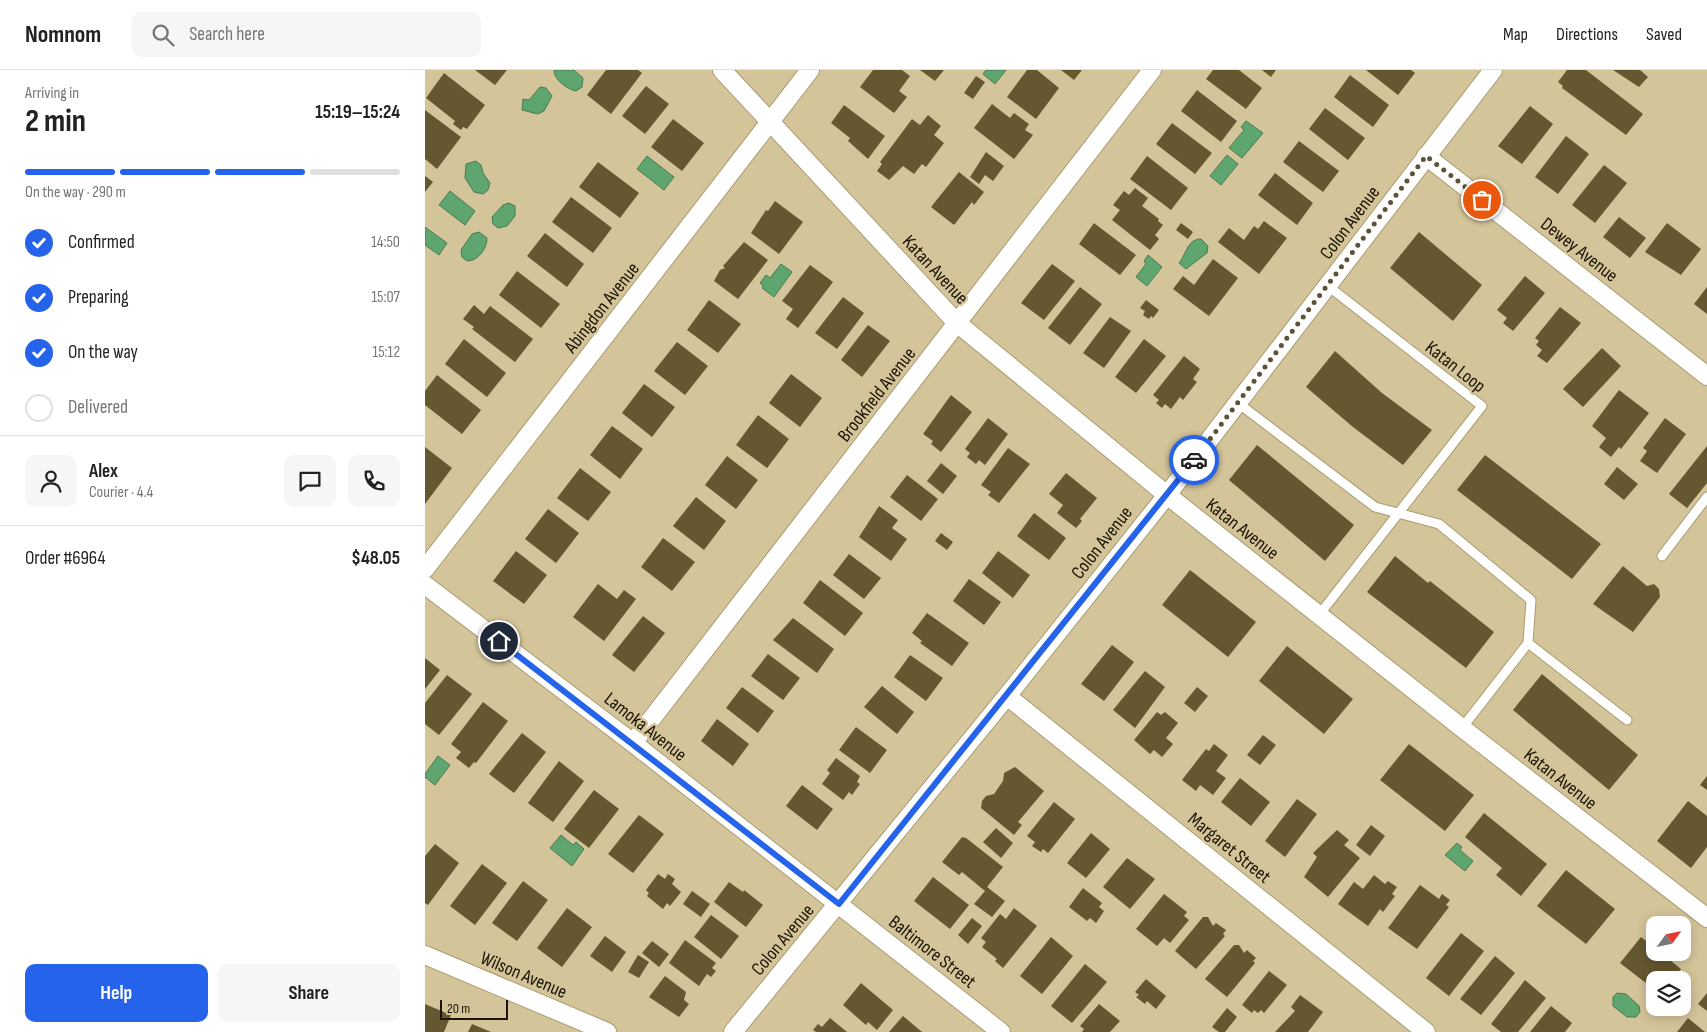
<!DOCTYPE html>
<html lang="en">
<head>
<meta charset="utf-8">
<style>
  :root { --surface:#fff; --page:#f6f6f6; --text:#222; --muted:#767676; --line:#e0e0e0; --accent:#2563eb }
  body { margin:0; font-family:"Sofia Sans Condensed",sans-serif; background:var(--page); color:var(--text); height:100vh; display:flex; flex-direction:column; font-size:19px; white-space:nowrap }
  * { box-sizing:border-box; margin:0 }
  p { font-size:16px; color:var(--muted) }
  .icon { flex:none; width:28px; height:28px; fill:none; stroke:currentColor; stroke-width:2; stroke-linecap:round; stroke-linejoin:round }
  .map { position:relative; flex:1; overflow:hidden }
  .panel { display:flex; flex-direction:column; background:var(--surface); width:425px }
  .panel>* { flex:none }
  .needle { width:32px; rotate:57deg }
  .buttons { position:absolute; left:1221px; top:846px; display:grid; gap:10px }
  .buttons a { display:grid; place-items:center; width:45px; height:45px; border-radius:10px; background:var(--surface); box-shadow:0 2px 12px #0003; font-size:25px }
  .scale { position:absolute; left:15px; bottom:12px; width:68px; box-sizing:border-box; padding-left:5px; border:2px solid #1a1404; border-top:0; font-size:14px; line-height:18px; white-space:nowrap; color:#1a1404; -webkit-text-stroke:4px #d4c499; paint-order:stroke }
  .pin { position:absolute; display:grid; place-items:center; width:42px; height:42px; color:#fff; margin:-21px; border:2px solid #fff; border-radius:50%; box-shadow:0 1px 5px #0007 }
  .courier { position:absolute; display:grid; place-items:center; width:50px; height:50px; margin:-25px; border:4px solid #2563eb; border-radius:50%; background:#fff; color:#222; box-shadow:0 1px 6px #0007 }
  .headline em { font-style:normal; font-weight:700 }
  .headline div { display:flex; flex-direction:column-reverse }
  .headline { display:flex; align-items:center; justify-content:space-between; height:85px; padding:0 25px }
  h1 { font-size:32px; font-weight:700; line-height:38px }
  .bar { display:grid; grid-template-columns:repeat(4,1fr); gap:8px 5px; align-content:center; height:60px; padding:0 25px }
  .bar i { height:6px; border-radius:4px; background:var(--line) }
  .bar .on { background:var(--accent) }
  .bar p { grid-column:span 4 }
  .line { display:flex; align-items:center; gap:12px; padding:0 25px; border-top:1px solid var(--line) }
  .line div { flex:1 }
  .round { display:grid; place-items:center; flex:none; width:52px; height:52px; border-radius:10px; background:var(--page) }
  ol { padding:0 25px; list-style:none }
  li { display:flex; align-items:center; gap:15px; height:55px }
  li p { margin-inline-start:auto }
  li .icon { padding:5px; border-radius:50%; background:var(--accent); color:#fff; stroke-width:4 }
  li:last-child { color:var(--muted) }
  li i { width:28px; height:28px; border:2px solid var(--line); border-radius:50% }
  .primary-button { display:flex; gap:10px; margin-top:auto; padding:10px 25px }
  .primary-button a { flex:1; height:58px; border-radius:10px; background:var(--accent); color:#fff; font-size:20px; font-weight:700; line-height:58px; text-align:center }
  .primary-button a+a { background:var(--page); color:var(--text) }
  header { display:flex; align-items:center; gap:30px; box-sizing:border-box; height:70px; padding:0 25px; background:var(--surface); border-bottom:1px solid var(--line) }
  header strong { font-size:24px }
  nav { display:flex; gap:28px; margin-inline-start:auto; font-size:18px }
  .search { width:350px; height:45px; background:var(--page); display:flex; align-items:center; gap:12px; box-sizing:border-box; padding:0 18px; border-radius:10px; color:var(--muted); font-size:19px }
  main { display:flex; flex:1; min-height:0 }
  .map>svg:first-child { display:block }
  .water { fill:#5fa570; stroke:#4a7a50 }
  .building { fill:#65572f }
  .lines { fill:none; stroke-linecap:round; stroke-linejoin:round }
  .lane-casing { stroke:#aa9b71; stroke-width:11 }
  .street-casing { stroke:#aa9b71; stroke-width:20 }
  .lane { stroke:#fff; stroke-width:9 }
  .street { stroke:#fff; stroke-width:18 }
  .done { stroke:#5b5238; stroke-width:5; stroke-dasharray:0 9 }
  .route { stroke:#2563eb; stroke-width:6 }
  .labels { text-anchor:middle; stroke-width:5; stroke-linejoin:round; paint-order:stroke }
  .street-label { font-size:19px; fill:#1a1404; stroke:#d4c499 }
</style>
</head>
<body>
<header>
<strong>Nomnom</strong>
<div class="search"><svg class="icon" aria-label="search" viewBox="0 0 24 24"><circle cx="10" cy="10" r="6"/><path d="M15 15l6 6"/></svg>Search here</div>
<nav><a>Map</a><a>Directions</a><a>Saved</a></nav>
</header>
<main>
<section class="panel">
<div class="headline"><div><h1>2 min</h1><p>Arriving in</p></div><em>15:19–15:24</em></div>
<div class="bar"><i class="on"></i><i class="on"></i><i class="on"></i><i></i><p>On the way · 290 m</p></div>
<ol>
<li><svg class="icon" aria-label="check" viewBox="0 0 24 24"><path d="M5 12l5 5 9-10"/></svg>Confirmed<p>14:50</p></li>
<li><svg class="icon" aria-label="check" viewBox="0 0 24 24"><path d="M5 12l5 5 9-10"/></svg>Preparing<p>15:07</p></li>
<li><svg class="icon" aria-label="check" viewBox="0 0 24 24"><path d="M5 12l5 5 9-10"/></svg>On the way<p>15:12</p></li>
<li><i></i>Delivered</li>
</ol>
<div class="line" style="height:90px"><a class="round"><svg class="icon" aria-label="person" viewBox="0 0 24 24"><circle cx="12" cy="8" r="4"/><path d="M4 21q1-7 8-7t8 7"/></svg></a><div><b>Alex</b><p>Courier · 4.4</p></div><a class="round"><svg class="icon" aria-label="chat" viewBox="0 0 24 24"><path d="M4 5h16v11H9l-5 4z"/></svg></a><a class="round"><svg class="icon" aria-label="phone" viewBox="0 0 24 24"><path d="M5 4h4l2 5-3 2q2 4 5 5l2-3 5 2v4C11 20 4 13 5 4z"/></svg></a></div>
<div class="line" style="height:65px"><div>Order #6964</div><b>$48.05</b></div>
<div class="primary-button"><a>Help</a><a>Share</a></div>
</section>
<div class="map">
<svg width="1282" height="962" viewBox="0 0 1282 962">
  <rect width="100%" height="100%" fill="#d4c499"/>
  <path class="water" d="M129,0H149L158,8L157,17L151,21C142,19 129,10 129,0Z
    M561,0H581L570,14L558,4Z
    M115,17L121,18L127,26L119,41L113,44L97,40L98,29L104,30Z
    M821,51L838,63L817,88L804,78L819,60L816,57Z
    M802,85L813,94L796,115L785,106Z
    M222,86L249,107L239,120L212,99Z
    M51,91L56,95L58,103L65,113L63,120L58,124L49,122L40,108L41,94Z
    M25,121L50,141L40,155L14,135Z
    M84,133L90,136V146L82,156L73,158L68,154L67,147L78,135Z
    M0,157L22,173L14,185L0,175Z
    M54,162L62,168C62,179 53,191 42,191L37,187L36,180L47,164Z
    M776,169L783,176L782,183L761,199L754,193C761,185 762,169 776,169Z
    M723,185L737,197L722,216L711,207L721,194L719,191Z
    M356,194L367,202L349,227L337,218L338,216L335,213L341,205L345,208Z
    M13,686L25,695L10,715L0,707V704Z
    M136,765L148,775L151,772L159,779L147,796L125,778Z
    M1032,773L1037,777L1035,780L1048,791L1040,801L1020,785Z
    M1192,923L1201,924L1214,936L1215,942L1211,947H1202L1188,936V927Z"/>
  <path class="building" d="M50,0H82L70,15Z
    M181,0H213L217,3L186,44L162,25Z
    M448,0H477L485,6L474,21L482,27L469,43L435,17Z
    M495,0H519L510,11Z
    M602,0H612L634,18L611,49L582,27Z
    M636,0H657L649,10Z
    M788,0H814L837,18L821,39L781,9Z
    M837,0H851L846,7Z
    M941,0H986L990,3L973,25Z
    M1142,0H1161L1218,44L1201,65L1137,18L1138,16L1133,12Z
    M1188,0H1215L1223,7L1214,17Z
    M19,3L60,35L42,59L38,57L36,60L28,54L30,51L1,28Z
    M925,5L964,35L948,57L909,27Z
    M551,6L560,12L548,29L539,23Z
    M221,16L244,34L220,64L197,46Z
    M772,20L812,51L796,72L756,41Z
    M567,34L585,48L589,43L604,54L600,60L608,65L589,89L549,58Z
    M419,35L460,66L443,89L423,71L425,68L406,53Z
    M1105,36L1128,54L1097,94L1073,76Z
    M900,38L940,68L923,90L884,59Z
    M0,40L36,67L12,99L0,89Z
    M503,45L516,56L509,65L519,73L501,97L497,94L489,104L478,96L464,110L452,101L457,94L455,92L487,49L495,55Z
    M248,49L279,73L257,101L226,77Z
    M747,53L787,83L770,104L731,74Z
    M1141,66L1164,84L1133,124L1110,107Z
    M874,71L914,101L898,122L858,92Z
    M561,82L579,96L568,111L560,105L554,114L545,107Z
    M722,86L763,118L746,140L705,109Z
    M173,92L214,123L195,148L154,117Z
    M1179,95L1202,113L1170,153L1147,135Z
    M534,102L559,122L549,135L547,132L529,155L506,137Z
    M850,103L888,133L872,155L833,125Z
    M0,106L8,112L0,122Z
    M710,118L723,128L717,136L734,149L733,151L738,155L730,165L734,169L725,180L687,150L695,140L688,135L699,121L704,125Z
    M146,127L187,158L168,183L127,152Z
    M350,131L378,152L354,184L326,163L341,140L343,141Z
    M1194,147L1221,168L1205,188L1178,167Z
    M839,151L862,168L834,204L793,172L804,158L819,170L829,156L833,159Z
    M669,153L711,185L695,205L654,174Z
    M756,153L768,162L763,169L751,160Z
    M1242,153L1276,179L1256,205L1220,182Z
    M994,162L1057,215L1028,251L965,198Z
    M120,163L159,194L142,217L102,186Z
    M319,172L343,190L313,229L289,211L295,200L300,198L298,196Z
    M788,189L813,208L784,246L748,219L758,206L769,215Z
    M627,194L650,211L619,250L596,233Z
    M385,195L408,212L373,258L361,249L368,239L357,231Z
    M92,201L135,234L116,258L74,225Z
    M1100,206L1120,223L1088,261L1078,253L1082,248L1072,240Z
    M655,217L677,234L645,275L623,258Z
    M1282,217V244L1269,234Z
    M418,227L439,243L412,279L390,263Z
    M284,230L316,254L293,283L262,260Z
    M721,230L734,240L728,248L726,246L724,249L718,245L720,241L715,238Z
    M49,235L59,244L65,236L108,269L90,292L47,259L49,257L38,249Z
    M1135,237L1156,253L1122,293L1112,286L1117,280L1111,275L1114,271L1110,268Z
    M685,247L706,261L679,298L658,283Z
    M443,255L465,271L437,307L416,290Z
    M39,269L81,303L62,327L20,294Z
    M719,269L741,286L711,323L690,307Z
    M252,272L283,296L260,325L229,301Z
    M1177,278L1196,296L1158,337L1138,319Z
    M910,281L957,323L1007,360L978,395L928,357L881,317Z
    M759,286L775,299L768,309L772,312L758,330L755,327L746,339L740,334L737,338L731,333L734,330L728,325Z
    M366,304L397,328L375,357L344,333Z
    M12,305L56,340L37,364L0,335V321Z
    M219,314L250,337L227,367L197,343Z
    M1194,320L1224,343L1196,379L1194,377L1186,387L1174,377L1181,368L1167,356Z
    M526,325L547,342L516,382L506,374L508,371L498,364Z
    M333,345L364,369L342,398L311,375Z
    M563,348L583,364L560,395L554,390L551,394L542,387L545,383L540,379Z
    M1240,348L1261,364L1232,403L1215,391L1222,381L1218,378Z
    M187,356L218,379L195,409L165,385Z
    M832,375L929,455L900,491L804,410Z
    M1282,376V413L1262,438L1244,424Z
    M0,377L27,398L0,434Z
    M583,378L605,394L574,433L563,425L566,422L556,415Z
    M1060,385L1176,474L1147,509L1032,420Z
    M302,386L333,410L311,439L280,415Z
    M516,393L532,406L518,424L502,411Z
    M1192,397L1213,414L1199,430L1179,414Z
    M155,398L186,422L163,451L132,428Z
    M641,403L672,428L655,449L657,451L651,458L632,443L638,435L624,424Z
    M482,405L513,429L496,451L465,427Z
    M271,427L301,451L279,480L248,456Z
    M454,436L473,450L467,458L482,469L466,491L434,467Z
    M123,439L154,463L131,493L100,469Z
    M609,443L641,468L624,490L592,466Z
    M516,463L528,472L522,480L510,471Z
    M238,468L270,492L247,521L216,497Z
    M91,481L122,505L99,534L68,511Z
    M573,481L605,505L588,528L557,503Z
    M424,484L456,508L439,529L408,505Z
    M970,486L1003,513L1005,511L1069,562L1041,598L942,522Z
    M1198,496L1222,516L1229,514L1234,519L1235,527L1208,562L1168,534Z
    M765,500L831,552L803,587L737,535Z
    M544,509L576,532L559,555L528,531Z
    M395,510L438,543L420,566L378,533Z
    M173,514L192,529L199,520L211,529L179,571L148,547Z
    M502,543L544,573L527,596L495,573L497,571L487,563Z
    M218,546L240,563L209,602L187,585Z
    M368,548L409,579L392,603L348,570Z
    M687,575L709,592L679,631L656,614Z
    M862,576L928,629L899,664L834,611Z
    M343,584L375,608L358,630L326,606Z
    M485,585L518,608L501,631L469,607Z
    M0,588L15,600L0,619Z
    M720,601L740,617L710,658L688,640Z
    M1117,604L1213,685L1184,720L1088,640Z
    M22,605L47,624L14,665L0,654V633Z
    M457,616L489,642L472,664L439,637Z
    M317,617L349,641L333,663L301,638Z
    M772,617L783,626L770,642L759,633Z
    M58,632L83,651L51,693L49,692L44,698L31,688L36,682L26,674Z
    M732,642L736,645L740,642L753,653L741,668L748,674L737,687L729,680L725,684L709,670Z
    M292,649L324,674L308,696L276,671Z
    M431,657L462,680L445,703L414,680Z
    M97,663L121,682L89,723L64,704Z
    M838,665L851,675L835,695L822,685Z
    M789,674L803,685L791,701L801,708L788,725L775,715L771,721L757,710L781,679L784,681Z
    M984,674L1049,725L1020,761L955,710Z
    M411,688L435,706L432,712L435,714L427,725L424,722L418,730L397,714L405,703L402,700Z
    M134,691L159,711L128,752L103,733Z
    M590,697L619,721L593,752L597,755L589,765L556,738L557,731L561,726L569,724L578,711L579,703Z
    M1282,706V720L1275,715Z
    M815,708L845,732L826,756L796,732Z
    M377,715L408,739L392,760L361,736Z
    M169,720L194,739L164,778L139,759Z
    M872,729L892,744L860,787L840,771Z
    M1263,731L1282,746V777L1266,798L1232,771Z
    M629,732L650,749L623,783L618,779L616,782L607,776L610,772L602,766Z
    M1059,743L1122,794L1096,826L1071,805L1077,798L1040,767Z
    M214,745L239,764L208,803L183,784Z
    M946,755L960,766L945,786L931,775Z
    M571,758L588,773L576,788L558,772Z
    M912,760L924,770L919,775L935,788L903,827L879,807L892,787L888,783Z
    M666,763L685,779L661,808L642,793Z
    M537,767L541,768L578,797L562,817L580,831L567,847L549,834L560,821L537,802L534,805L517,792Z
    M10,774L34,793L3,835L0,833V786Z
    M702,788L730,809L705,839L678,817Z
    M57,794L82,813L50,855L25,836Z
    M1141,800L1190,839L1161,874L1112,836Z
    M233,804L240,809L243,804L250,809L247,814L256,822L245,836L242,833L238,839L222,826L224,823L221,820Z
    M949,805L960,814L963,811L972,817L967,824L970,826L958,842L955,839L943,856L913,834L929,812L938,819Z
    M508,807L544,835L525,859L489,831Z
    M98,811L123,830L92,871L67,853Z
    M304,812L318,822L319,820L338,835L321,857L289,832Z
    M995,815L1014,829L1017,824L1025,830L1021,835L1024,837L992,879L963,858Z
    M658,818L677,833L674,837L679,841L671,853L665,848L662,851L644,837Z
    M267,821L285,834L276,847L258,834Z
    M739,824L762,842L759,846L764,850L745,873L739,868L732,876L711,859Z
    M142,838L167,857L137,897L112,878Z
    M589,838L612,856L578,898L570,891L572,889L557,877L561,872L556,868L575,844L581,849Z
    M286,845L314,866L296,889L269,867Z
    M778,847H783L788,856L791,853L801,860L798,864L800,866L771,899L750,881Z
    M547,848L557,856L543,874L533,865Z
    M1036,863L1059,881L1024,926L1001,908Z
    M180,866L201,882L187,902L165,886Z
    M626,867L648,886L617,924L595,906Z
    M1216,867L1230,878V882H1235L1256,899L1247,910H1230V920L1195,893Z
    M260,870L291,893L287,898L291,901L286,907L282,904L274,916L244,893Z
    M227,871L244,884L234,897L217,883Z
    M809,875H814L819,883L822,880L831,888L828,891L830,893L802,927L780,909Z
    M213,885L224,892L214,908L203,902Z
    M1070,886L1090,903L1056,945L1035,929Z
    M660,894L682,912L647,953L626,936Z
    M844,901L862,915L839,943L836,940L833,943L829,940L827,943L817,935Z
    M240,906L261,922L259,930L264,934L254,947L224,927Z
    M721,909L741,926L731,939L722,931L720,934L711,927L714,925L710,922Z
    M1100,910L1121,928L1093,962H1076L1066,954Z
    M436,913L468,940L452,960L443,952L441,955L418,935Z
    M1282,923V941L1273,934Z
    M875,925L898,942L883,962H850L870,941L866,937Z
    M0,934L26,945L19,962H0Z
    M674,934L695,951L685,962H657L659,959L655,956Z
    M1126,936L1147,953L1140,962H1105Z
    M802,938L812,947L800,962H794L787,957Z
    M478,946L497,962H464Z
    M405,948L422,962H391L388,960L393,954L397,957Z
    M1263,948L1280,962H1252Z
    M47,954L66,962H43Z"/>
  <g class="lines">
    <defs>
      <path id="lane" d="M813,333L950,437L1014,454L1106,530L1103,573L1037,658
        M1237,486L1282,427
        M894,545L1057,336L903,216
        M1103,573L1202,650"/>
      <path id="street" d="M297,0L532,253L742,425L1037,658L1282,848
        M1001,86L1282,306
        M0,499L385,0
        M0,515L208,673L576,962
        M582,626L1001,962
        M208,673L727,0
        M0,885L182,962
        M308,962L582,626L742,425L1068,0"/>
    </defs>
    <use href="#lane" class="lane-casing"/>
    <use href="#street" class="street-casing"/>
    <use href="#lane" class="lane"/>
    <use href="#street" class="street"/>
  </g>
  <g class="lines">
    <path class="done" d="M769,390L1001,86L1057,130"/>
    <path class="route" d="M74,571L414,834L769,390"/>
  </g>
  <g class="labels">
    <g class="street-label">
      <text transform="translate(924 152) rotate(-53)" y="7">Colon Avenue</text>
      <text transform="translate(1155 179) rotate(38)" y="7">Dewey Avenue</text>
      <text transform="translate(511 199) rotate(47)" y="7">Katan Avenue</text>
      <text transform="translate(176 237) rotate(-52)" y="7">Abingdon Avenue</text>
      <text transform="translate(1031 296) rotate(38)" y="7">Katan Loop</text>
      <text transform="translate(451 324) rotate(-52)" y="7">Brookfield Avenue</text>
      <text transform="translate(818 458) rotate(38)" y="7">Katan Avenue</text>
      <text transform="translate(676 472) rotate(-52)" y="7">Colon Avenue</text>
      <text transform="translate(221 656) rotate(38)" y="7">Lamoka Avenue</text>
      <text transform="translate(1136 708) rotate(38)" y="7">Katan Avenue</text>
      <text transform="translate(805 777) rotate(39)" y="7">Margaret Street</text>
      <text transform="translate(357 869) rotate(-50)" y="7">Colon Avenue</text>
      <text transform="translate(508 881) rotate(38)" y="7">Baltimore Street</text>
      <text transform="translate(99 904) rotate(23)" y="7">Wilson Avenue</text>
    </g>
  </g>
</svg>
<div class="buttons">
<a><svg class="needle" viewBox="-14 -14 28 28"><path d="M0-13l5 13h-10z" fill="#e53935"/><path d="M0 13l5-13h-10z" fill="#767676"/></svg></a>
<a><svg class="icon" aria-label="layers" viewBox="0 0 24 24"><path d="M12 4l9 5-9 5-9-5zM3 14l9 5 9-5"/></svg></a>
</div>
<div class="scale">20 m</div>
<div class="pin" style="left:1057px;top:130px;background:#ea580c"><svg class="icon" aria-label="bag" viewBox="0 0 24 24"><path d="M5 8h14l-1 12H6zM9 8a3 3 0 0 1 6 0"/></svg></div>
<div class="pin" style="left:74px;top:571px;background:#1f2937"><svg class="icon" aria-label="home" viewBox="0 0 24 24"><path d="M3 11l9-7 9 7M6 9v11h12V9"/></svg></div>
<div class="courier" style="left:769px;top:390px"><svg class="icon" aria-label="car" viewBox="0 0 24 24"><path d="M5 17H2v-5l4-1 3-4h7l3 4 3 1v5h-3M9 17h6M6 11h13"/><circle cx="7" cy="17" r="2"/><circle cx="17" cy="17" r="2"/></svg></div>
</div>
</main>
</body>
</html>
